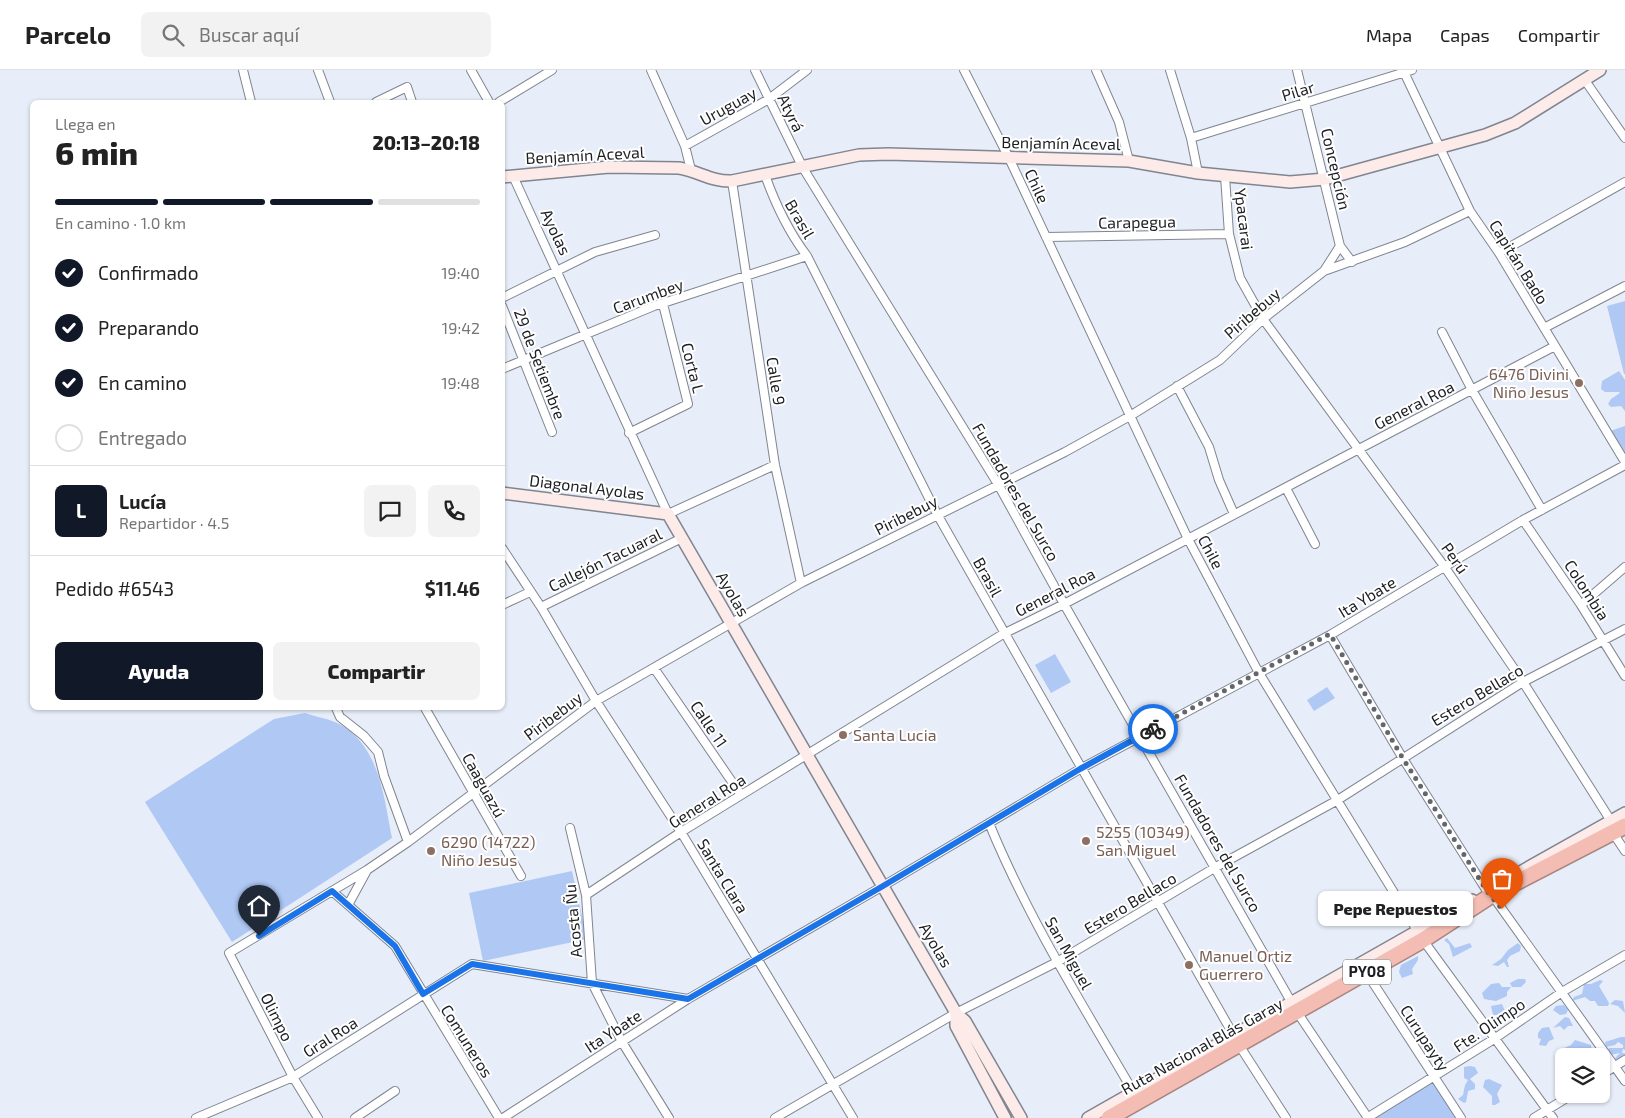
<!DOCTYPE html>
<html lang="es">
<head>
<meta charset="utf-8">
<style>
  :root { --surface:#fff; --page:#f2f2f2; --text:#222; --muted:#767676; --line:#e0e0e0; --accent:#111827 }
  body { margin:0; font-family:"Exo 2",sans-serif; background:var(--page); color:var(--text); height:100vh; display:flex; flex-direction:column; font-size:19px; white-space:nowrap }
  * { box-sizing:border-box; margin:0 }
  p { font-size:16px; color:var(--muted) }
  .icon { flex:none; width:28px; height:28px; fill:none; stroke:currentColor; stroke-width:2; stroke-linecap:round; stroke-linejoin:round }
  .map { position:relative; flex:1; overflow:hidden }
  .drawer { position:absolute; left:30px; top:30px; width:475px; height:610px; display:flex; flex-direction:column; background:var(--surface); border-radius:8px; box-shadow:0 1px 4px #0004 }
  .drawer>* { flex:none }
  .buttons { position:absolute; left:1555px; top:978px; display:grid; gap:10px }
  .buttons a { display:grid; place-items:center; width:55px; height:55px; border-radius:8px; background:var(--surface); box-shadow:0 1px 4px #0004; font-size:25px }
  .pin { position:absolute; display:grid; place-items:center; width:42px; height:42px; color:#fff; margin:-51px -21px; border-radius:50% 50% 50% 0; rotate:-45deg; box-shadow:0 0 5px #0007 }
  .pin .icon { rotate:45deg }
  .courier { position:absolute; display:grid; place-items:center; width:50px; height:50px; margin:-25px; border:4px solid #1a73e8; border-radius:50%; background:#fff; color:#222; box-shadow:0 1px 6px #0007 }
  .bubble { position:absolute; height:35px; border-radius:8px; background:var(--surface); box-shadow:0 1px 4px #0004; font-size:16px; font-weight:800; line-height:35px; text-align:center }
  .headline em { font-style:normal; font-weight:800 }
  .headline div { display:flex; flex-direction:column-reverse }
  .headline { display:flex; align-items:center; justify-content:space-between; height:85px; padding:0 25px }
  h1 { font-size:32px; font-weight:800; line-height:38px }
  .bar { display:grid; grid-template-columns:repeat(4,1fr); gap:8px 5px; align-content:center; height:60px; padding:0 25px }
  .bar i { height:6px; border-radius:4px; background:var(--line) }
  .bar .active { background:var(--accent) }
  .bar p { grid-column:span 4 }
  .line { display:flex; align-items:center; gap:12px; padding:0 25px; border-top:1px solid var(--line) }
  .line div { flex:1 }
  .round { display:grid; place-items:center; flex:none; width:52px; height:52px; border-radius:8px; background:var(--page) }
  ol { padding:0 25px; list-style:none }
  li { display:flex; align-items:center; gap:15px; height:55px }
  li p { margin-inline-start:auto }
  li .icon { padding:5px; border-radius:50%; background:var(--accent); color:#fff; stroke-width:4 }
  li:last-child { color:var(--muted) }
  li i { width:28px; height:28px; border:2px solid var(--line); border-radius:50% }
  .cta { display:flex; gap:10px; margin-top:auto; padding:10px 25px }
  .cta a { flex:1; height:58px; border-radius:8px; background:var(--accent); color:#fff; font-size:20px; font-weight:800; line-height:58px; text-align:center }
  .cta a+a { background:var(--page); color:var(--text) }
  header { display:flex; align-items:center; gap:30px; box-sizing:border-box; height:70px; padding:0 25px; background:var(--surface); border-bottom:1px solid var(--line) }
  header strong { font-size:24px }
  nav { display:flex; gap:28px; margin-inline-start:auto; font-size:18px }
  .search { width:350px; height:45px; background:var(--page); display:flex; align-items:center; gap:12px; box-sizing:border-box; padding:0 18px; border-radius:8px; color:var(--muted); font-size:19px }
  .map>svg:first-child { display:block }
  .green { fill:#afc8f4 }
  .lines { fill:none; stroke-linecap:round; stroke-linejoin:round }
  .street-casing { stroke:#80858f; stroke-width:10 }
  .secondary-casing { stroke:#80858f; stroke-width:14 }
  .highway-casing { stroke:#a88580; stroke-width:18 }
  .street { stroke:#fff; stroke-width:8 }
  .secondary { stroke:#fcebe8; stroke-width:11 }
  .highway { stroke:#f4bdb3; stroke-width:15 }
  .done { stroke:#63666d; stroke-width:5; stroke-dasharray:0 9 }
  .route { stroke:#1a73e8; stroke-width:6 }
  .education-dot { fill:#8d6e63; stroke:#fff; stroke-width:2 }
  .labels { text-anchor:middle; stroke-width:4; stroke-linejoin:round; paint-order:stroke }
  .shield { fill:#fff; stroke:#606264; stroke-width:1 }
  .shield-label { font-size:15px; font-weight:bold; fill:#1c1e22 }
  .street-label { font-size:16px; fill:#1c1e22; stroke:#fff }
  .education-label { font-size:16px; fill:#785e54; stroke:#fff; text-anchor:start }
</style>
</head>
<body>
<header>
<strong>Parcelo</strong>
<div class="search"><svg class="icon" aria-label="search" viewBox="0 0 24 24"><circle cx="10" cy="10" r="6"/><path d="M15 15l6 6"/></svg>Buscar aquí</div>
<nav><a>Mapa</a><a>Capas</a><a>Compartir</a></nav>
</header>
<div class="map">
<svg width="1625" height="1048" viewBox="0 0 1625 1048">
  <rect width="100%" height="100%" fill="#e7edf9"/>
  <path class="green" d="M1625,231V304H1624L1607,236Z
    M1619,301L1625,310V341L1621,336L1611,337L1608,334L1611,329L1620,323L1619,322H1605L1601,319L1602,311Z
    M1625,356V388L1619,373L1612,369L1610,361Z
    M1055,584L1071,612L1051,623L1035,595Z
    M1327,617L1335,628L1314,641L1307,630Z
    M305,643C316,647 331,649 341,655C380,678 384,728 392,768L232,872L145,732L274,649Z
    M572,801L587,869L483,891L469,823Z
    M1447,868L1455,878L1470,873L1472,877L1453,887L1449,874L1444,870Z
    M1518,873L1521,876L1520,881L1510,886L1507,890L1509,897H1507L1504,892L1498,896L1492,895L1501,889L1508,880Z
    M1418,886V890L1412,899L1413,904L1402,908L1399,902L1401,895Z
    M1518,909H1525L1526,912L1521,917H1512L1510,913Z
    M1600,910L1603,911L1599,916L1609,933L1608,936H1598L1595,931H1590L1585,927L1572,931L1574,927L1582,924L1584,914H1591Z
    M1499,913L1502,917H1511L1507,922V926L1496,931L1484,929L1482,923L1491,914Z
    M1615,930L1623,931L1625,943L1618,936L1610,934Z
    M1502,934L1505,941L1501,945H1493L1491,936Z
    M1564,935L1568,940L1566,944L1560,945L1553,940L1556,936Z
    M1565,947L1569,948L1573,956H1568L1564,960L1560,956L1553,958Z
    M1549,957L1554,969L1549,971L1546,976L1539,975L1541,969L1538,968V963L1542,958Z
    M1621,967H1625V980L1623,979L1622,983H1625V990L1616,993L1613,990L1620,983L1609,985L1607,982L1609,978H1623V975L1618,972L1615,975L1606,977L1605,972Z
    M1575,970L1591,975L1592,981C1583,983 1576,986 1566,986L1562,979L1571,975Z
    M1470,996L1475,997L1478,1003L1470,1009L1475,1014V1019L1468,1021L1466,1032L1464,1033L1458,1029L1463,1025L1465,1015L1468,1010L1464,1008V997Z
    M1489,1009L1502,1015L1497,1024L1500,1032L1495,1035H1492V1026L1483,1017L1485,1010Z
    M1433,1012L1457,1048H1376Z"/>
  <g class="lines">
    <defs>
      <path id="street" d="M243,0L251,32
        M318,0L330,32
        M471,0L489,32
        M651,0L685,76L691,100
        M755,0L803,98L999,416L1064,534L1297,942L1368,1048
        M964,0L1009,88L1188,469L1259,603L1423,870L1553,1048
        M1096,0L1119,52L1129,91
        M1170,0L1191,68L1198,103
        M1297,0L1340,176L1324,201
        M1403,0L1470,141L1499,183L1625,392
        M1584,9L1625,68
        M376,32L407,17L412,32
        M499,32L552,0
        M1191,68L1412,0
        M685,76L769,29L807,0
        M765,105C776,136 788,161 807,186L937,444L1234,966
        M513,106L668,444L775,395
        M1225,106L1229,164L1240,208L1263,249L1444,496L1523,612L1611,751
        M732,111L775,395L801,513
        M1046,167L1229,164
        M1340,176L1352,192
        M1499,183L1625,112
        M502,228L595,182L655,165
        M502,236L552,362
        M1544,258L1625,216
        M1442,262L1472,320L1542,440
        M502,299L654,236L807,186
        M1177,316L1209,377L1219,410L1234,444
        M629,363L688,334L663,234
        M1286,418L1315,474
        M1523,450L1581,535L1625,606
        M502,478L541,537L596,631L681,762L853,1048
        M502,535L530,522
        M1581,535L1625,497
        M541,537L682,468
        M1330,565L1402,687L1487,821L1492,825L1625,1011
        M654,598L741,725
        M336,638L340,647L364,666L378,682L384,706L408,772
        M425,638L521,806
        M989,753C1028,848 1082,934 1134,1023
        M570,758L586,825L592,913L622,972L669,1048
        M1613,763L1625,781
        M332,821L395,876L499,1048
        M586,825L681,762L1003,564L1064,534L1555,276
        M348,835L366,802
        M1366,902L1461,1048
        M1239,975L1286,1048
        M1601,1005L1625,990
        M196,1048L293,1007L472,894L688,929
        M318,1048L293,1007L229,883L367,800L408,772L596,631L801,513L1065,382L1130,346L1220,290L1263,249L1324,201L1405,172L1470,141
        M355,1048L395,1021
        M503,1048L688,929L883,816L1080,699L1330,565L1523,450L1625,395
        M775,1048L956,943L1057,892L1216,797L1336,731L1523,612L1625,559
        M1367,1048L1494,969L1562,922L1625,885
        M1534,1048L1573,1024"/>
      <path id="secondary" d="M502,107L609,97L679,98C698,101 712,112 732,111L859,85L888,84L1129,91L1198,103L1290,112L1325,109L1485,65L1515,53L1600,0
        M502,423L668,444L956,943L965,951L1021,1048
        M1522,801L1625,743
        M956,943V956L1005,1048
        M1088,1048L1472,830"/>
      <path id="highway" d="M1109,1048L1423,870L1492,825L1625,756"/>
    </defs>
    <use href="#street" class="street-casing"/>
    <use href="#secondary" class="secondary-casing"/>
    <use href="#highway" class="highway-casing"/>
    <use href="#street" class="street"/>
    <use href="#secondary" class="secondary"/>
    <use href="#highway" class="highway"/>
  </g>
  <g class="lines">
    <path class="done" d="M1153,659L1330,564L1402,687L1487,821L1502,839"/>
    <path class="route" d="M259,866L332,821L395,876L423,924L472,894L688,929L883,816L1080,699L1153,659"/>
  </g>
  <g class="education-dot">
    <circle cx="1579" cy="313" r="5"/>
    <circle cx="843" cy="665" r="5"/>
    <circle cx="1086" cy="771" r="5"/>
    <circle cx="431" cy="781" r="5"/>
    <circle cx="1189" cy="895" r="5"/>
  </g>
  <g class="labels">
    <rect class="shield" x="1343" y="889.5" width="48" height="25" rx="4"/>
    <g class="shield-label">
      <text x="1367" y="907">PY08</text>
    </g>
    <g class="street-label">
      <text transform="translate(1298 21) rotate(-17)" y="6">Pilar</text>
      <text transform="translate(728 36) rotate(-29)" y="6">Uruguay</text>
      <text transform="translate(791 43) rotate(64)" y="6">Atyrá</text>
      <text transform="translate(1061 73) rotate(1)" y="6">Benjamín Aceval</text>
      <text transform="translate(585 85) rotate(-3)" y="6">Benjamín Aceval</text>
      <text transform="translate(1336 99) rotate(77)" y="6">Concepción</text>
      <text transform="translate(1037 116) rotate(65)" y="6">Chile</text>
      <text transform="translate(800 149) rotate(60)" y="6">Brasil</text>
      <text transform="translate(1244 149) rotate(83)" y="6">Ypacarai</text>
      <text transform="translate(1137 152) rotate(-1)" y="6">Carapegua</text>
      <text transform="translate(556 162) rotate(65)" y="6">Ayolas</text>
      <text transform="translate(1519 192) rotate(58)" y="6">Capitán Bado</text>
      <text transform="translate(648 226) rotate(-20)" y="6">Carumbey</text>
      <text transform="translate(1252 243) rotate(-41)" y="6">Piribebuy</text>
      <text transform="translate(540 294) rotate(69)" y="6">29 de Setiembre</text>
      <text transform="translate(693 298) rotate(76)" y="6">Corta L</text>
      <text transform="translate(776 311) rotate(81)" y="6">Calle 9</text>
      <text transform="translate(1414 335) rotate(-27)" y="6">General Roa</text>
      <text transform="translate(587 417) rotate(7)" y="6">Diagonal Ayolas</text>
      <text transform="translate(1016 422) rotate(60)" y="6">Fundadores del Surco</text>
      <text transform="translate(906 445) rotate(-27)" y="6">Piribebuy</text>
      <text transform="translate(1211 482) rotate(62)" y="6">Chile</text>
      <text transform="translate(1455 488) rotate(55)" y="6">Perú</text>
      <text transform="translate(605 490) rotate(-26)" y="6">Callejón Tacuaral</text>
      <text transform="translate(988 507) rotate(61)" y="6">Brasil</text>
      <text transform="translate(1587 520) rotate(57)" y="6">Colombia</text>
      <text transform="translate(1055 522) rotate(-27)" y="6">General Roa</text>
      <text transform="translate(733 524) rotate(60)" y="6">Ayolas</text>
      <text transform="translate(1367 527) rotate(-31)" y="6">Ita Ybate</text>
      <text transform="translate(1477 625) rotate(-31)" y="6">Estero Bellaco</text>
      <text transform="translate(553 646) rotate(-37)" y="6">Piribebuy</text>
      <text transform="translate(709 654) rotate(56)" y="6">Calle 11</text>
      <text transform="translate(484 715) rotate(61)" y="6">Caaguazú</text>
      <text transform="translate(707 731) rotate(-32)" y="6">General Roa</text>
      <text transform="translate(1218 773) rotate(60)" y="6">Fundadores del Surco</text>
      <text transform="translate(723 806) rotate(59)" y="6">Santa Clara</text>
      <text transform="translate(1130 833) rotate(-31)" y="6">Estero Bellaco</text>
      <text transform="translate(573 851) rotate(-95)" y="6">Acosta Ñu</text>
      <text transform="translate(936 875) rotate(60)" y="6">Ayolas</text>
      <text transform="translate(1069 883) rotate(61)" y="6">San Miguel</text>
      <text transform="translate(277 947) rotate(63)" y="6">Olimpo</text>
      <text transform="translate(1489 955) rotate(-34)" y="6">Fte. Olimpo</text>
      <text transform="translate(613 961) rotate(-33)" y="6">Ita Ybate</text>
      <text transform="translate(330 967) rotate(-32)" y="6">Gral Roa</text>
      <text transform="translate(1425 968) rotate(57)" y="6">Curupayty</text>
      <text transform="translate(467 971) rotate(58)" y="6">Comuneros</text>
      <text transform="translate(1202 976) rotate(-29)" y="6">Ruta Nacional Blás Garay</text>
    </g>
    <g class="education-label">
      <text x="1569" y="310" text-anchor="end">6476 Divini<tspan x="1569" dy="18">Niño Jesus</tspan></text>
      <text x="853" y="671">Santa Lucia</text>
      <text x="1096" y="768">5255 (10349)<tspan x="1096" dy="18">San Miguel</tspan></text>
      <text x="441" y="778">6290 (14722)<tspan x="441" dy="18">Niño Jesus</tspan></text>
      <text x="1199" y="892">Manuel Ortiz<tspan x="1199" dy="18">Guerrero</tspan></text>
    </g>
  </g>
</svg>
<div class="buttons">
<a><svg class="icon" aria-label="layers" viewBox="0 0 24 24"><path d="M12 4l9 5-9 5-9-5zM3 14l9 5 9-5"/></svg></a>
</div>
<div class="pin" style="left:1502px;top:839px;background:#ea580c"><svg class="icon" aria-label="bag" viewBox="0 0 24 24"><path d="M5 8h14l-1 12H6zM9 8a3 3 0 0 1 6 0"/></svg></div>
<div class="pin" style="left:259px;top:866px;background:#1f2937"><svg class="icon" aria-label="home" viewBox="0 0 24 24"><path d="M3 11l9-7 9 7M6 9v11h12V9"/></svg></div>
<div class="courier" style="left:1153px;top:659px"><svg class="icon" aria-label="bike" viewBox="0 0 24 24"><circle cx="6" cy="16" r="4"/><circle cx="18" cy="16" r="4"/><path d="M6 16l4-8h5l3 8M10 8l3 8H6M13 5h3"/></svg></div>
<div class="bubble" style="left:1318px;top:821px;width:155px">Pepe Repuestos</div>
<section class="drawer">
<div class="headline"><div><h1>6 min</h1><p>Llega en</p></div><em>20:13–20:18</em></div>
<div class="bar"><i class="active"></i><i class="active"></i><i class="active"></i><i></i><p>En camino · 1.0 km</p></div>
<ol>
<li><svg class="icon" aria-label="check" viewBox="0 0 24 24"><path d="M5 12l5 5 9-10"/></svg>Confirmado<p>19:40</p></li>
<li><svg class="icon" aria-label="check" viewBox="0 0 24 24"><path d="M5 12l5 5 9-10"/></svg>Preparando<p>19:42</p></li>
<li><svg class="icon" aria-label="check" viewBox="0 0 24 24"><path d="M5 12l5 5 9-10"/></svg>En camino<p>19:48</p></li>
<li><i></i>Entregado</li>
</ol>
<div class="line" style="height:90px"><b class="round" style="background:var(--accent);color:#fff">L</b><div><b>Lucía</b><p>Repartidor · 4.5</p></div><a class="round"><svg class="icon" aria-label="chat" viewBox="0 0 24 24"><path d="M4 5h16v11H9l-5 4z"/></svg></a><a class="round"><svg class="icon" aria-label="phone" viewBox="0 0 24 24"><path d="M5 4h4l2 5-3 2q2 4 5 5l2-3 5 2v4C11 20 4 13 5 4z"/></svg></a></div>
<div class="line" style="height:65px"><div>Pedido #6543</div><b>$11.46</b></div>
<div class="cta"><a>Ayuda</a><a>Compartir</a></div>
</section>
</div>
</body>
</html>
